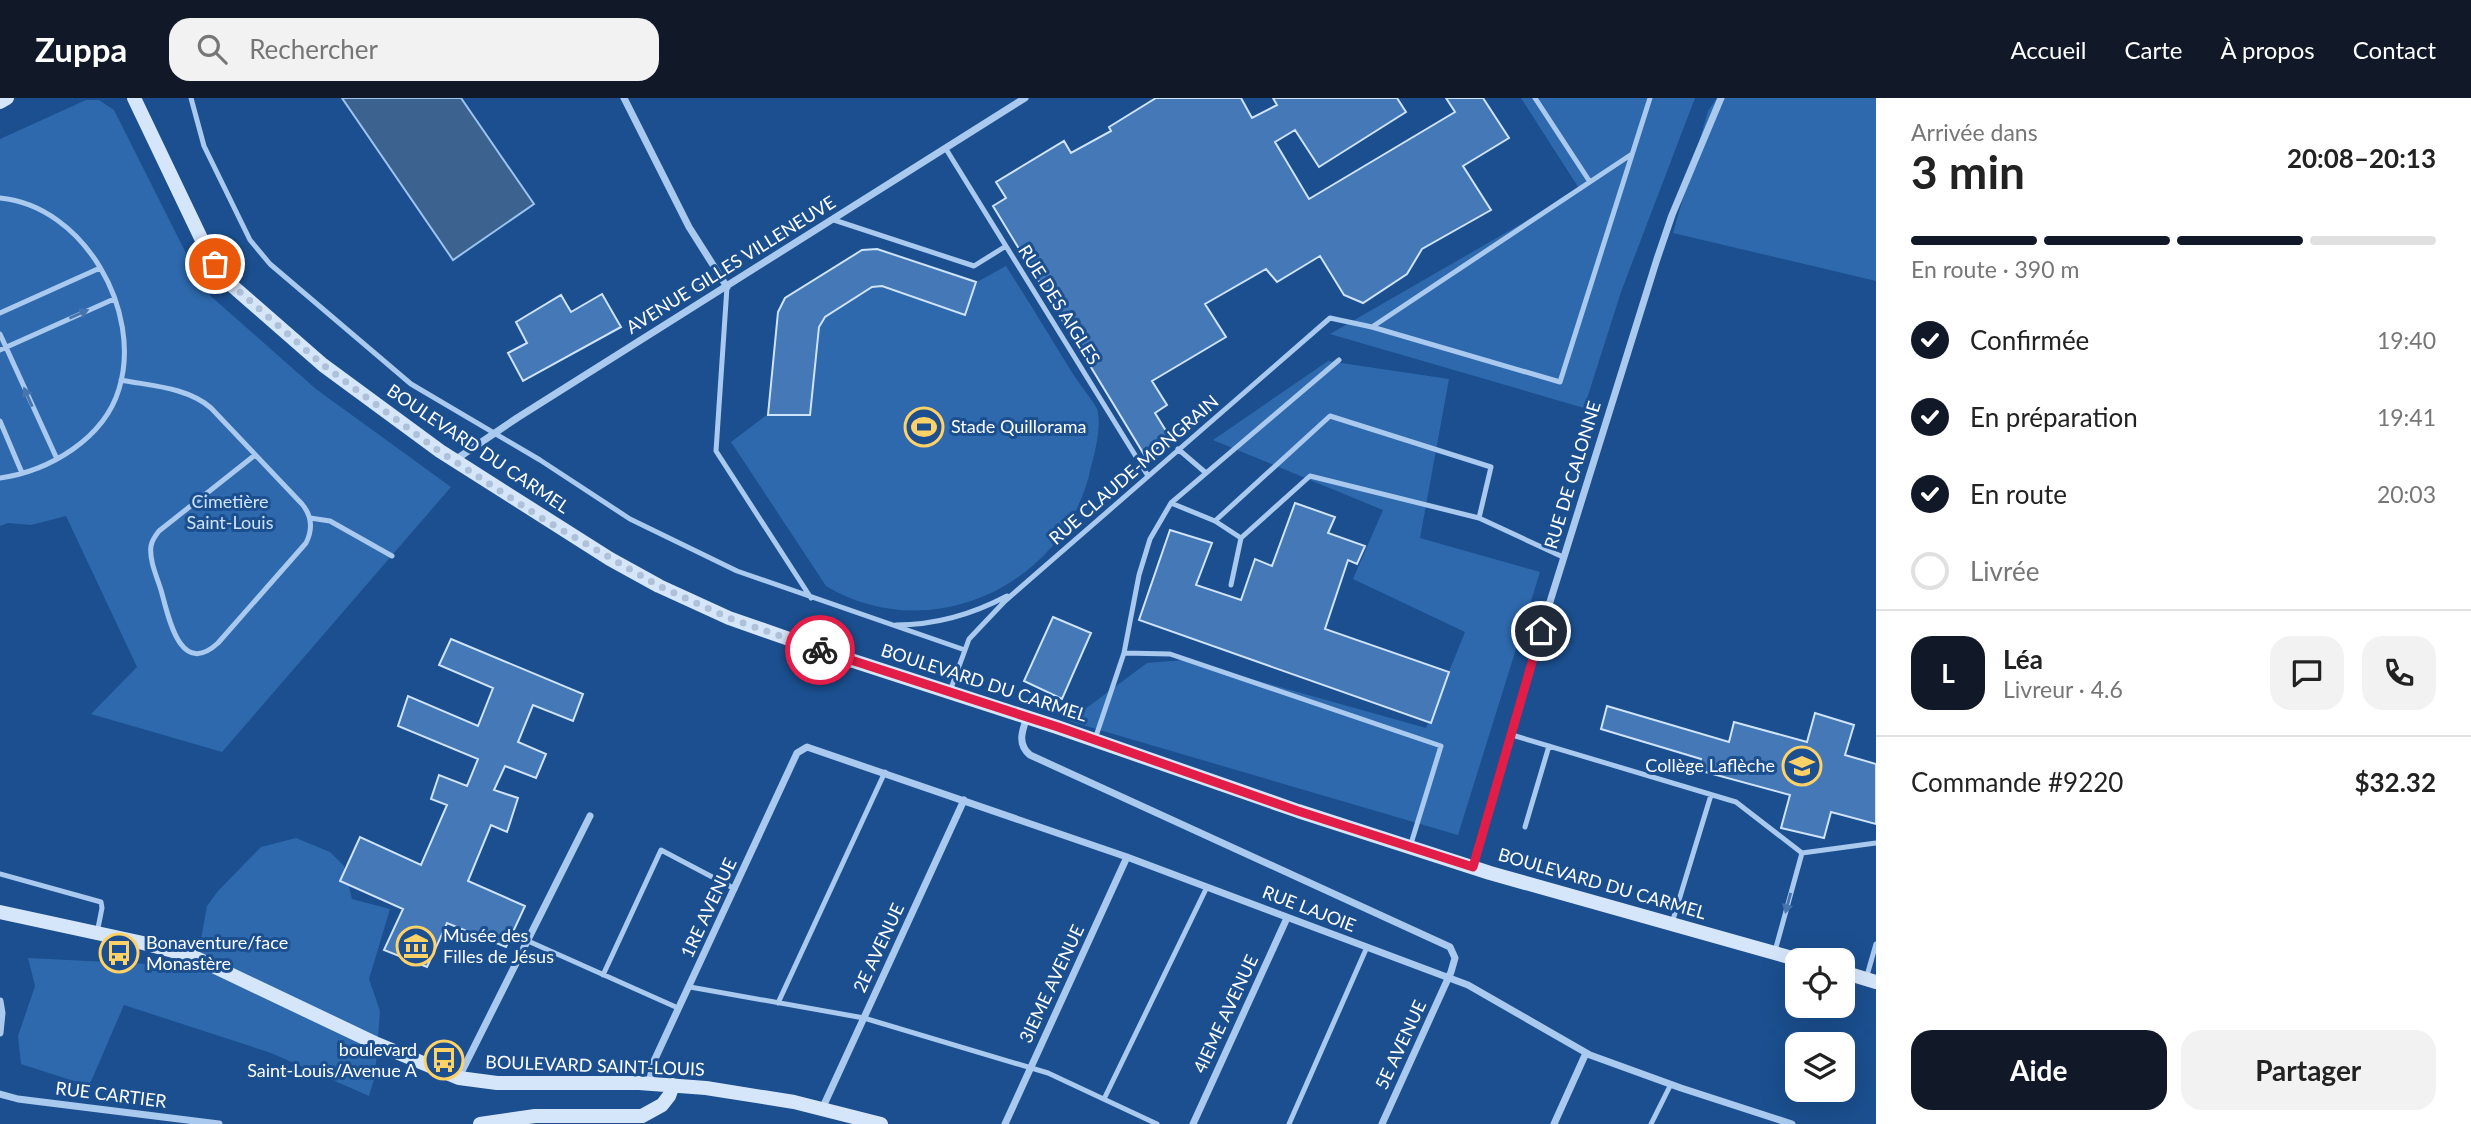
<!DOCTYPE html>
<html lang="fr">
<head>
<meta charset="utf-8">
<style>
  :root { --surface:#fff; --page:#f2f2f2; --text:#222; --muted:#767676; --line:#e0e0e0; --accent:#111827 }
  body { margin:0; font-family:Lato,sans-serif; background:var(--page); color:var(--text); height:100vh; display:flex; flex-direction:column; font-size:26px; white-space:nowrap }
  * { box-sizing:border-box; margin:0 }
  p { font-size:23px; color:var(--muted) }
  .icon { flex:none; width:38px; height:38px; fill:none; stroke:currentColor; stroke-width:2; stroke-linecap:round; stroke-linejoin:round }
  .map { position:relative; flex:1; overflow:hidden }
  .details { display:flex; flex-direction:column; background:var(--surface); width:595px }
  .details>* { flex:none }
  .tools { position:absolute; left:1785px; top:850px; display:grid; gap:14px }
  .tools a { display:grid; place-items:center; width:70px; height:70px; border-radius:14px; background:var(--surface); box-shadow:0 7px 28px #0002; font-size:35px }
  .pin { position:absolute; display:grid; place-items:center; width:60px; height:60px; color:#fff; margin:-30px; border:4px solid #fff; border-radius:50%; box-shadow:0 2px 7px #0007 }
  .courier { position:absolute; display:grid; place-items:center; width:70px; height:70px; margin:-35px; border:5px solid #e11d48; border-radius:50%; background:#fff; color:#222; box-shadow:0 2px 9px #0007 }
  .head em { font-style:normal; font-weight:700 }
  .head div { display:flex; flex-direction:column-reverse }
  .head { display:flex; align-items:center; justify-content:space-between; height:119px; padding:0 35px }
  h1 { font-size:46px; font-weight:700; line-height:52px }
  .bar { display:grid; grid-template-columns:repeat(4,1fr); gap:10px 7px; align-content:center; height:84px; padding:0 35px }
  .bar i { height:9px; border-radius:5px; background:var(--line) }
  .bar .on { background:var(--accent) }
  .bar p { grid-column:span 4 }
  .line { display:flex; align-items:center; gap:18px; padding:0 35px; border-top:2px solid var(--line) }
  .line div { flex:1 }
  .round { display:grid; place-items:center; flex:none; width:74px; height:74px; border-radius:21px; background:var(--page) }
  ol { padding:0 35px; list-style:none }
  li { display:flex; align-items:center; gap:21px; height:77px }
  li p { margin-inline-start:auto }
  li .icon { padding:7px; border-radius:50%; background:var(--accent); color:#fff; stroke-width:4 }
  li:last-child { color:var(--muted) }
  li i { width:38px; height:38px; border:4px solid var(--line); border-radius:50% }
  .button { display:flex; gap:14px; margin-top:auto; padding:14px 35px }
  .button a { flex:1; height:80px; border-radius:21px; background:var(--accent); color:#fff; font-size:28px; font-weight:700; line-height:80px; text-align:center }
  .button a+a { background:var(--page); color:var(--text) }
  header { display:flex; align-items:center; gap:42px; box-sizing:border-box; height:98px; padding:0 35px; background:var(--accent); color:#fff }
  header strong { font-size:33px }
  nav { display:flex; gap:38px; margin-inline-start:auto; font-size:24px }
  .search { width:490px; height:63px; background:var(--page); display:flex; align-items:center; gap:18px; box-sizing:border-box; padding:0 24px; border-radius:21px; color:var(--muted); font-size:26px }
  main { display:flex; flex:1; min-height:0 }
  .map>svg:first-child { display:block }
  .green { fill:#2e69ad }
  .water { fill:#3c6290; stroke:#9cc4f0; stroke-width:2 }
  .building { fill:#4478b7; stroke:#cfe3fa; stroke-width:2 }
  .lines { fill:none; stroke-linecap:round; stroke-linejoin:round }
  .lane { stroke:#a9c9ee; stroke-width:5 }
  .street { stroke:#a9c9ee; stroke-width:7 }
  .secondary { stroke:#d6e6fa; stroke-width:14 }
  .oneway { fill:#4674ac }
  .done { stroke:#afc1d8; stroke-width:7; stroke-dasharray:0 12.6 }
  .route { stroke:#e11d48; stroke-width:9 }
  .labels { text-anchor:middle; stroke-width:6; stroke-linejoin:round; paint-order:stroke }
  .street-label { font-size:18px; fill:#fff; stroke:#1b4f8f }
  .poi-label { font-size:18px; fill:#fff; stroke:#1b4f8f; text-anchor:start }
  .park-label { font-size:18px; fill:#cfe3fa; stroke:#1b4f8f }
</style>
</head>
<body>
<header>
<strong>Zuppa</strong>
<div class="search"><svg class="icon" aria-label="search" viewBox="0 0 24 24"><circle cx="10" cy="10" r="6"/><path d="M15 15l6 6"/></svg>Rechercher</div>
<nav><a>Accueil</a><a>Carte</a><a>À propos</a><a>Contact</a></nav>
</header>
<main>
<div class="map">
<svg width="1876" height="1026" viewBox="0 0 1876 1026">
  <rect width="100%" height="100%" fill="#1b4f8f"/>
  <path class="green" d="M1521,0H1695L1621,194L1584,310L1330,236L1580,92Z
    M1717,0H1876V183L1673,135L1708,13Z
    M86,2H99L114,12L205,193L316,291L451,389L222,654L91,616L137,569L66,418L31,427L8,425L0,428V41Z
    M862,152L975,185L1006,168C1029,204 1051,240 1073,276C1078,284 1094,304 1097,311C1102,327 1095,354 1091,369C1067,486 931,551 826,488L731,344L768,316L778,214L785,200Z
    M1328,263L1449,281L1420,440L1540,474L1458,737L1069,623L1147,565L1184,562L1426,630L1465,534L1353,481L1383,412L1213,342Z
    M296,740L330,754L344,768L352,801L390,811L369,881L380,913L375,978L369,998L271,955L124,907L89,988L21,966L18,938L35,888L28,860L149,866L199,852L207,808L218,793L261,749Z"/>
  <path class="water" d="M342,0H461L534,106L453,162Z"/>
  <path class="building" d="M1156,0H1241L1252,20L1277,7L1273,0H1397L1406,14L1319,69L1295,32L1275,44L1309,101L1455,14L1446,0H1483L1509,40L1463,68L1491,112L1422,151L1407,176L1363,205L1344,197L1320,158L1277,184L1266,171L1205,206L1226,239L1152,283L1167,307L1155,315L1171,341L1145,358L993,108L1006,100L996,84L1064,43L1071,55L1111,33L1109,29Z
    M877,151L976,184L965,217L882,188L872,189L825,219L819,229L810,317H768L778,214L785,200L862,152Z
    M602,196L621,229L523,283L508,255L527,245L516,224L561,197L571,214Z
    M1295,405L1335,419L1328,435L1365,448L1357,466L1348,462L1325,531L1449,574L1431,625L1139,522L1170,432L1212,445L1196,487L1241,502L1255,461L1272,468Z
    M1053,519L1091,535L1062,601L1024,583Z
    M451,541L583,596L573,623L533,607L518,644L546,656L536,680L505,668L494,692L518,700L507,734L491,727L468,783L525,808L506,849L447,825L427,869L384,852L403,811L340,783L360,739L421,767L447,707L431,701L439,677L467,688L478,661L398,628L408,598L478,628L493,590L439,567Z
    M1607,608L1729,644L1734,624L1807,644L1815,615L1854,627L1845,657L1876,666V726L1831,714L1824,740L1781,730L1790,697L1698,672L1701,661L1601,631Z"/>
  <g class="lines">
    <path class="lane" d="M191,0L204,48L250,142L270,166L411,286L540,362L630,421L737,473L965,552L950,593
      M1535,0L1590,84
      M946,51L1148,378
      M0,100C84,108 143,213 119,291C104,341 49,373 0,380
      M834,122L974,168L1006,148
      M727,189L716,353L811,500
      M0,215L100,170
      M1372,229L1632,56
      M0,236L57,361
      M0,252L114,201
      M121,282C151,288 187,289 211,310L302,406C312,418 313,431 306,445L218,545C179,581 168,516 161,492C157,479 149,462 151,448C152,442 155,438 159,433L255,357
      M0,323L22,375
      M1178,351L1206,375
      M1171,405L1215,423L1241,440L1310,378L1479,420L1491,369L1330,318L1215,423
      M310,420L330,423L392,458
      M1479,420L1563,459
      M1231,487L1241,440
      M896,527C934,527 973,516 1007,498
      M965,552L969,541L1005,503L1330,220L1372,229L1560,284L1650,0
      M1124,555L1139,477L1150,441L1171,405L1339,262
      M1512,637L1736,704L1802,755L1876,745
      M1095,641L1124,555L1170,556L1441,648L1410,749
      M1525,729L1549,648
      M0,776L101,804L102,810L97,835
      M1672,825L1711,697
      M528,843L678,910
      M1775,853L1802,755
      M603,877L661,752L735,791
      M1866,881L1876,846
      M690,889L864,920L1048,975L1157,1026
      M778,905L885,674
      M1104,1001L1207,789
      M1289,1026L1367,849
      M1651,1026L1671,986"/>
    <path class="street" d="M624,0L689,129L727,189
      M455,362L517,320L1025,0
      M1027,619C1022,633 1017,646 1030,657L1450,849L1455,860L1451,874L1382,1026
      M1473,769L1549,507L1657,161L1672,117L1721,0
      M0,903L2,915L0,935
      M459,979L590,718
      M649,985L654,963L797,655L807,649L1127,759L1468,887L1590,957L1681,990L1792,1026
      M0,996L18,1001L219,1026
      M822,1011L964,702
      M1005,1026L1127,759
      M1193,1026L1287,820
      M1554,1026L1586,955"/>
    <path class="secondary" d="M134,0L210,159L229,185L323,267L440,353L610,461L659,488L729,520L832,556L1057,629L1298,713L1490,775L1803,863
      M0,4L7,0
      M0,814L143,845L192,858L377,946L459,980L497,985H639L706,990L794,1004L881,1026
      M1843,874L1876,884
      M480,1026L535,1018H642L662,1007L669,998L673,987"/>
  </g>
  <defs><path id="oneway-solid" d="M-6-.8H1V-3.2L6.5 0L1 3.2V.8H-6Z" transform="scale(1.75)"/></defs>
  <g class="oneway">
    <use href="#oneway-solid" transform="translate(79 216) rotate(-24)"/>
    <use href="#oneway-solid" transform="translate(28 299) rotate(-114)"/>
    <use href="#oneway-solid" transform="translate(1788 805) rotate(105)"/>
  </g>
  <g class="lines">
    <path class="done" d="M215,166L240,194L323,267L439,353L543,421L659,488L729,520L820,552"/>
    <path class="route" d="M820,552L1058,629L1298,713L1473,769L1541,533"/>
  </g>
  <defs>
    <symbol id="stadium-ring" viewBox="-11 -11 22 22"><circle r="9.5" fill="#1b4f8f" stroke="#ffd166" stroke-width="1.5"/><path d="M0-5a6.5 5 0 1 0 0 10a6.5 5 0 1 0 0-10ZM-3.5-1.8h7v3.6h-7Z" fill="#ffd166"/></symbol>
    <symbol id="university-ring" viewBox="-11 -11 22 22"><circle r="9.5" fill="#1b4f8f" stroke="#ffd166" stroke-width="1.5"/><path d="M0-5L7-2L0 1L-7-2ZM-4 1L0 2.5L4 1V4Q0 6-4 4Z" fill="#ffd166"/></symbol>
    <symbol id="museum-ring" viewBox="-11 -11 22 22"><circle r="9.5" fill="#1b4f8f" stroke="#ffd166" stroke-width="1.5"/><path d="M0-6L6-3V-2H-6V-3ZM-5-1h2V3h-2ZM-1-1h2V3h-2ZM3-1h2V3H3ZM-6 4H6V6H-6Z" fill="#ffd166"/></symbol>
    <symbol id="bus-ring" viewBox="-11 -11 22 22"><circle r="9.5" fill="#1b4f8f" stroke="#ffd166" stroke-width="1.5"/><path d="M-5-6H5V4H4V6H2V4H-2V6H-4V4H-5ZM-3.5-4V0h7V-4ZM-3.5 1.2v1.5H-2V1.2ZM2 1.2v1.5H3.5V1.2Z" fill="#ffd166"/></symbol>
  </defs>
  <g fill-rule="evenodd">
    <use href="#stadium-ring" x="902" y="307" width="44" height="44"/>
    <use href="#university-ring" x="1780" y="646" width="44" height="44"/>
    <use href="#museum-ring" x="394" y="826" width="44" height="44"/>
    <use href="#bus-ring" x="97" y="833" width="44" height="44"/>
    <use href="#bus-ring" x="422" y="940" width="44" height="44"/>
  </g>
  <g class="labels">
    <g class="street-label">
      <text transform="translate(731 167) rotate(-32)" y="6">AVENUE GILLES VILLENEUVE</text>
      <text transform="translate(1059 207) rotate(58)" y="6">RUE DES AIGLES</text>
      <text transform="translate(478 351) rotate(34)" y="6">BOULEVARD DU CARMEL</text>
      <text transform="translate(1134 372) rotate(-41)" y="6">RUE CLAUDE-MONGRAIN</text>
      <text transform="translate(1573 377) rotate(-73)" y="6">RUE DE CALONNE</text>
      <text transform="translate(984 585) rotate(18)" y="6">BOULEVARD DU CARMEL</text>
      <text transform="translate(1602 786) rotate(16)" y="6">BOULEVARD DU CARMEL</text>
      <text transform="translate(709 810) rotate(-65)" y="6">1RE AVENUE</text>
      <text transform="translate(1309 811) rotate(21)" y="6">RUE LAJOIE</text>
      <text transform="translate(879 850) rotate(-65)" y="6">2E AVENUE</text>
      <text transform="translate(1052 886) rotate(-65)" y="6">3IEME AVENUE</text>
      <text transform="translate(1226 916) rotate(-65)" y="6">4IEME AVENUE</text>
      <text transform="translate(1401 947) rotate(-65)" y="6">5E AVENUE</text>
      <text transform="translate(595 968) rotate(2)" y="6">BOULEVARD SAINT-LOUIS</text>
      <text transform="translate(111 997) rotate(7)" y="6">RUE CARTIER</text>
    </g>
    <g class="poi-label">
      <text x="951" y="335">Stade Quillorama</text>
      <text x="1775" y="674" text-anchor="end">Collège Laflèche</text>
      <text x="443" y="844">Musée des<tspan x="443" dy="21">Filles de Jésus</tspan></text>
      <text x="146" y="851">Bonaventure/face<tspan x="146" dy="21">Monastère</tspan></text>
      <text x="417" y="958" text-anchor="end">boulevard<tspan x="417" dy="21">Saint-Louis/Avenue A</tspan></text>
    </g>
    <g class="park-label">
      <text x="230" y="410">Cimetière<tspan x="230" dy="21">Saint-Louis</tspan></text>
    </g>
  </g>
</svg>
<div class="tools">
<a><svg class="icon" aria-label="locate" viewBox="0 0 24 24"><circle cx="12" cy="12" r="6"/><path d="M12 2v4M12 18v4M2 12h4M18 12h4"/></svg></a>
<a><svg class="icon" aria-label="layers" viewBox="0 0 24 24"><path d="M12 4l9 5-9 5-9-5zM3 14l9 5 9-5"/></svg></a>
</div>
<div class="pin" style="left:215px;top:166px;background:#ea580c"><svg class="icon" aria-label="bag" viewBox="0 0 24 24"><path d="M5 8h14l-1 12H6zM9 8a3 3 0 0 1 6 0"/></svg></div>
<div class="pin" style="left:1541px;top:533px;background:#1f2937"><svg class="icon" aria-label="home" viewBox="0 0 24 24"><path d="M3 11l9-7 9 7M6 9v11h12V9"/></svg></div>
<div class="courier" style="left:820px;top:552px"><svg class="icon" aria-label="bike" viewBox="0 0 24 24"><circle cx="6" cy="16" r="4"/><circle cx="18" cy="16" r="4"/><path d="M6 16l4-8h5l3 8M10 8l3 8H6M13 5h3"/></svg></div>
</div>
<section class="details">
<div class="head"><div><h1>3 min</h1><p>Arrivée dans</p></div><em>20:08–20:13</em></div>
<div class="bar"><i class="on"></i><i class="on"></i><i class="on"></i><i></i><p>En route · 390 m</p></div>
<ol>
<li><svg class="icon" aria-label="check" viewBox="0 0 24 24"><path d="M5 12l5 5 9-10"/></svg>Confirmée<p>19:40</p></li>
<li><svg class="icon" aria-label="check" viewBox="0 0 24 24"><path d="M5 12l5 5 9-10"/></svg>En préparation<p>19:41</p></li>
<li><svg class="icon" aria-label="check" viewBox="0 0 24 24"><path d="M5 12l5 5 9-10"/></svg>En route<p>20:03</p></li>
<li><i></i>Livrée</li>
</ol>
<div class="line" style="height:126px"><b class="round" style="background:var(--accent);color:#fff">L</b><div><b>Léa</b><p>Livreur · 4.6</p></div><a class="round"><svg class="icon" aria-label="chat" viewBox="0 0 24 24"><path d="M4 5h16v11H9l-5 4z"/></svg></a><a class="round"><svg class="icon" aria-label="phone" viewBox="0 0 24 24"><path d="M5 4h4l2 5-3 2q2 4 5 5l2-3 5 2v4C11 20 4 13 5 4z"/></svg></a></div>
<div class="line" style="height:91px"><div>Commande #9220</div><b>$32.32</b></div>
<div class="button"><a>Aide</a><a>Partager</a></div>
</section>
</main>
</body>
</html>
